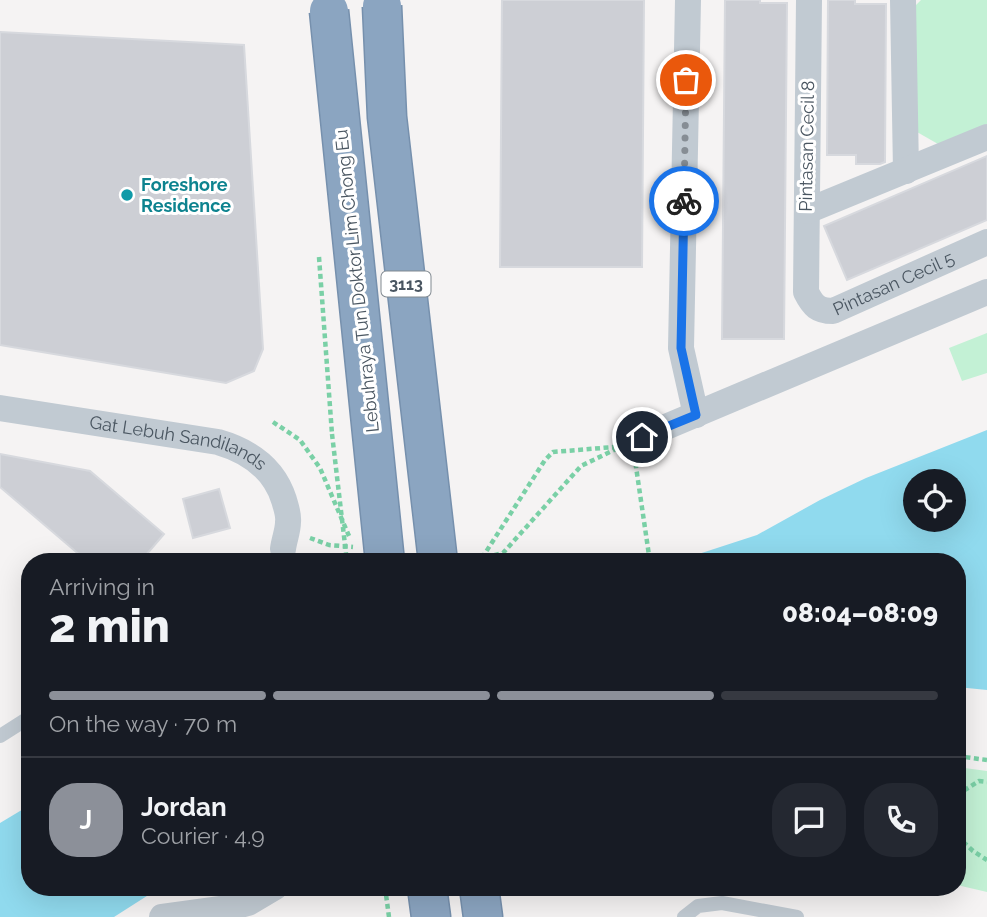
<!DOCTYPE html>
<html lang="en">
<head>
<meta charset="utf-8">
<style>
  :root { --surface:#171b24; --page:#242831; --text:#f1f3f6; --muted:#9ea1a6; --line:#363941; --accent:#8c9099 }
  body { margin:0; font-family:Raleway,sans-serif; background:var(--page); color:var(--text); height:100vh; display:flex; flex-direction:column; font-size:26px; white-space:nowrap }
  * { box-sizing:border-box; margin:0 }
  p { font-size:23px; color:var(--muted) }
  .icon { flex:none; width:38px; height:38px; fill:none; stroke:currentColor; stroke-width:2; stroke-linecap:round; stroke-linejoin:round }
  .map { position:relative; flex:1; overflow:hidden }
  .details { position:absolute; left:21px; top:553px; width:945px; height:343px; display:flex; flex-direction:column; background:var(--surface); border-radius:28px; box-shadow:0 7px 28px #0002 }
  .details>* { flex:none }
  .tools { position:absolute; left:903px; top:469px; display:grid; gap:14px }
  .tools a { display:grid; place-items:center; width:63px; height:63px; border-radius:50%; background:var(--surface); box-shadow:0 7px 28px #0002; font-size:35px }
  .pin { position:absolute; display:grid; place-items:center; width:60px; height:60px; color:#fff; margin:-30px; border:4px solid #fff; border-radius:50%; box-shadow:0 2px 7px #0007 }
  .courier { position:absolute; display:grid; place-items:center; width:70px; height:70px; margin:-35px; border:5px solid #1a73e8; border-radius:50%; background:#fff; color:#222; box-shadow:0 2px 9px #0007 }
  .head em { font-style:normal; font-weight:800 }
  .head div { display:flex; flex-direction:column-reverse }
  .head { display:flex; align-items:center; justify-content:space-between; height:119px; padding:0 28px }
  h1 { font-size:46px; font-weight:800; line-height:52px }
  .bar { display:grid; grid-template-columns:repeat(4,1fr); gap:10px 7px; align-content:center; height:84px; padding:0 28px }
  .bar i { height:9px; border-radius:5px; background:var(--line) }
  .bar .on { background:var(--accent) }
  .bar p { grid-column:span 4 }
  .line { display:flex; align-items:center; gap:18px; padding:0 28px; border-top:2px solid var(--line) }
  .line div { flex:1 }
  .round { display:grid; place-items:center; flex:none; width:74px; height:74px; border-radius:28px; background:var(--page) }
  .map>svg:first-child { display:block }
  .green { fill:#c3f1d5 }
  .water { fill:#90daee; fill-rule:evenodd }
  .building { fill:#cdcfd5; stroke:#d7d9de; stroke-width:2 }
  .lines { fill:none; stroke-linecap:round; stroke-linejoin:round }
  .highway-casing { stroke:#7690ad; stroke-width:41 }
  .path { stroke:#7ad0a6; stroke-width:4.5; stroke-dasharray:5 3.5; stroke-linecap:butt }
  .lane { stroke:#c1cad2; stroke-width:14 }
  .street { stroke:#c1cad2; stroke-width:26 }
  .highway { stroke:#8ba5c1; stroke-width:38 }
  .highway-bridge-casing { stroke:#7690ad; stroke-width:41; stroke-linecap:butt }
  .path-bridge { stroke:#7ad0a6; stroke-width:4.5; stroke-dasharray:5 3.5; stroke-linecap:butt }
  .highway-bridge { stroke:#8ba5c1; stroke-width:38 }
  .done { stroke:#868d94; stroke-width:7; stroke-dasharray:0 12.6 }
  .route { stroke:#1a73e8; stroke-width:9 }
  .culture-dot { fill:#0f9aa8; stroke:#fff; stroke-width:2.5 }
  .labels { text-anchor:middle; stroke-width:6; stroke-linejoin:round; paint-order:stroke }
  .shield { fill:#fff; stroke:#808990; stroke-width:2 }
  .shield-label { font-size:16px; font-weight:bold; fill:#4a5661 }
  .street-label { font-size:18px; fill:#4a5661; stroke:#fff }
  .culture-label { font-size:18px; font-weight:bold; fill:#0d838f; stroke:#fff; text-anchor:start }
</style>
</head>
<body>
<div class="map">
<svg width="987" height="917" viewBox="0 0 987 917">
  <rect width="100%" height="100%" fill="#f5f3f3"/>
  <path class="green" d="M921,0H987V124L938,144L917,132L915,6Z
    M987,333V373L962,381L949,348Z
    M957,767L987,771V892L957,885Z"/>
  <path class="water" d="M987,430V690L957,687V562H674L757,535L820,500L866,478ZM915,481H954V520H915Z
    M30,805V887H161L114,917H0V823Z"/>
  <path class="building" d="M502,0H644L642,267H500Z
    M725,0H760V3H787L784,339H722Z
    M828,0H855V4H886L885,162L880,164H856V155H827Z
    M0,32L244,45L263,349L254,371L226,383L0,345Z
    M987,156V220L847,280L824,226Z
    M0,454L90,471L164,534L140,562H88L0,487Z
    M219,489L230,528L193,538L183,499Z"/>
  <g class="lines">
    <defs>
      <path id="highway" d="M427,887L431,917
        M479,887L483,917"/>
    </defs>
    <use href="#highway" class="highway-casing"/>
    <path class="path" d="M319,257L332,434
      M273,422L300,440L320,468L349,536
      M310,538L329,545L353,547
      M469,557L482,558L503,553L581,466L622,446
      M957,756L987,760
      M957,795L979,781L987,782
      M957,836L973,851L987,860
      M385,887L389,917"/>
    <path class="lane" d="M0,736L30,717
      M684,917L698,906L722,903L797,917"/>
    <g class="street">
      <path d="M688,0L681,348L696,415"/>
      <path id="s1" d="M809,0L806,292C813,306 818,311 833,311L987,242"/>
      <path d="M903,0L906,171"/>
      <path d="M807,211L987,137"/>
      <path id="s2" d="M0,408L218,442C249,451 274,468 284,500C286,507 289,515 288,522C288,531 284,540 283,549"/>
      <path d="M642,437L987,292"/>
      <path d="M162,917L228,908L248,903L275,887"/>
    </g>
    <use href="#highway" class="highway"/>
    <defs>
      <path id="highway-bridge" d="M382,6L387,117L438,562
        M329,11L385,562"/>
    </defs>
    <use href="#highway-bridge" class="highway-bridge-casing"/>
    <path class="path-bridge" d="M332,434L347,562
      M482,558L545,460L553,452L626,446L635,460L650,562"/>
    <use href="#highway-bridge" class="highway-bridge"/>
  </g>
  <g class="lines">
    <path class="done" d="M684,201L686,80"/>
    <path class="route" d="M642,437L696,415L681,348L684,201"/>
  </g>
  <circle class="culture-dot" cx="127" cy="195" r="7"/>
  <g class="labels">
    <rect class="shield" x="381.5" y="271.5" width="49" height="25" rx="5"/>
    <g class="shield-label">
      <text x="406" y="290">3113</text>
    </g>
    <g class="street-label">
      <text transform="translate(807 146) rotate(-89)" y="6">Pintasan Cecil 8</text>
      <text transform="translate(357 281) rotate(-96)" y="6">Lebuhraya Tun Doktor Lim Chong Eu</text>
      <text dy="6" stroke="none"><textPath href="#s1" startOffset="394">Pintasan Cecil 5</textPath></text>
      <text dy="6" stroke="none"><textPath href="#s2" startOffset="182">Gat Lebuh Sandilands</textPath></text>
    </g>
    <g class="culture-label">
      <text x="141" y="191">Foreshore<tspan x="141" dy="21">Residence</tspan></text>
    </g>
  </g>
</svg>
<div class="tools">
<a><svg class="icon" aria-label="locate" viewBox="0 0 24 24"><circle cx="12" cy="12" r="6"/><path d="M12 2v4M12 18v4M2 12h4M18 12h4"/></svg></a>
</div>
<div class="pin" style="left:686px;top:80px;background:#ea580c"><svg class="icon" aria-label="bag" viewBox="0 0 24 24"><path d="M5 8h14l-1 12H6zM9 8a3 3 0 0 1 6 0"/></svg></div>
<div class="pin" style="left:642px;top:437px;background:#1f2937"><svg class="icon" aria-label="home" viewBox="0 0 24 24"><path d="M3 11l9-7 9 7M6 9v11h12V9"/></svg></div>
<div class="courier" style="left:684px;top:201px"><svg class="icon" aria-label="bike" viewBox="0 0 24 24"><circle cx="6" cy="16" r="4"/><circle cx="18" cy="16" r="4"/><path d="M6 16l4-8h5l3 8M10 8l3 8H6M13 5h3"/></svg></div>
<section class="details">
<div class="head"><div><h1>2 min</h1><p>Arriving in</p></div><em>08:04–08:09</em></div>
<div class="bar"><i class="on"></i><i class="on"></i><i class="on"></i><i></i><p>On the way · 70 m</p></div>
<div class="line" style="height:126px"><b class="round" style="background:var(--accent);color:#fff">J</b><div><b>Jordan</b><p>Courier · 4.9</p></div><a class="round"><svg class="icon" aria-label="chat" viewBox="0 0 24 24"><path d="M4 5h16v11H9l-5 4z"/></svg></a><a class="round"><svg class="icon" aria-label="phone" viewBox="0 0 24 24"><path d="M5 4h4l2 5-3 2q2 4 5 5l2-3 5 2v4C11 20 4 13 5 4z"/></svg></a></div>
</section>
</div>
</body>
</html>
